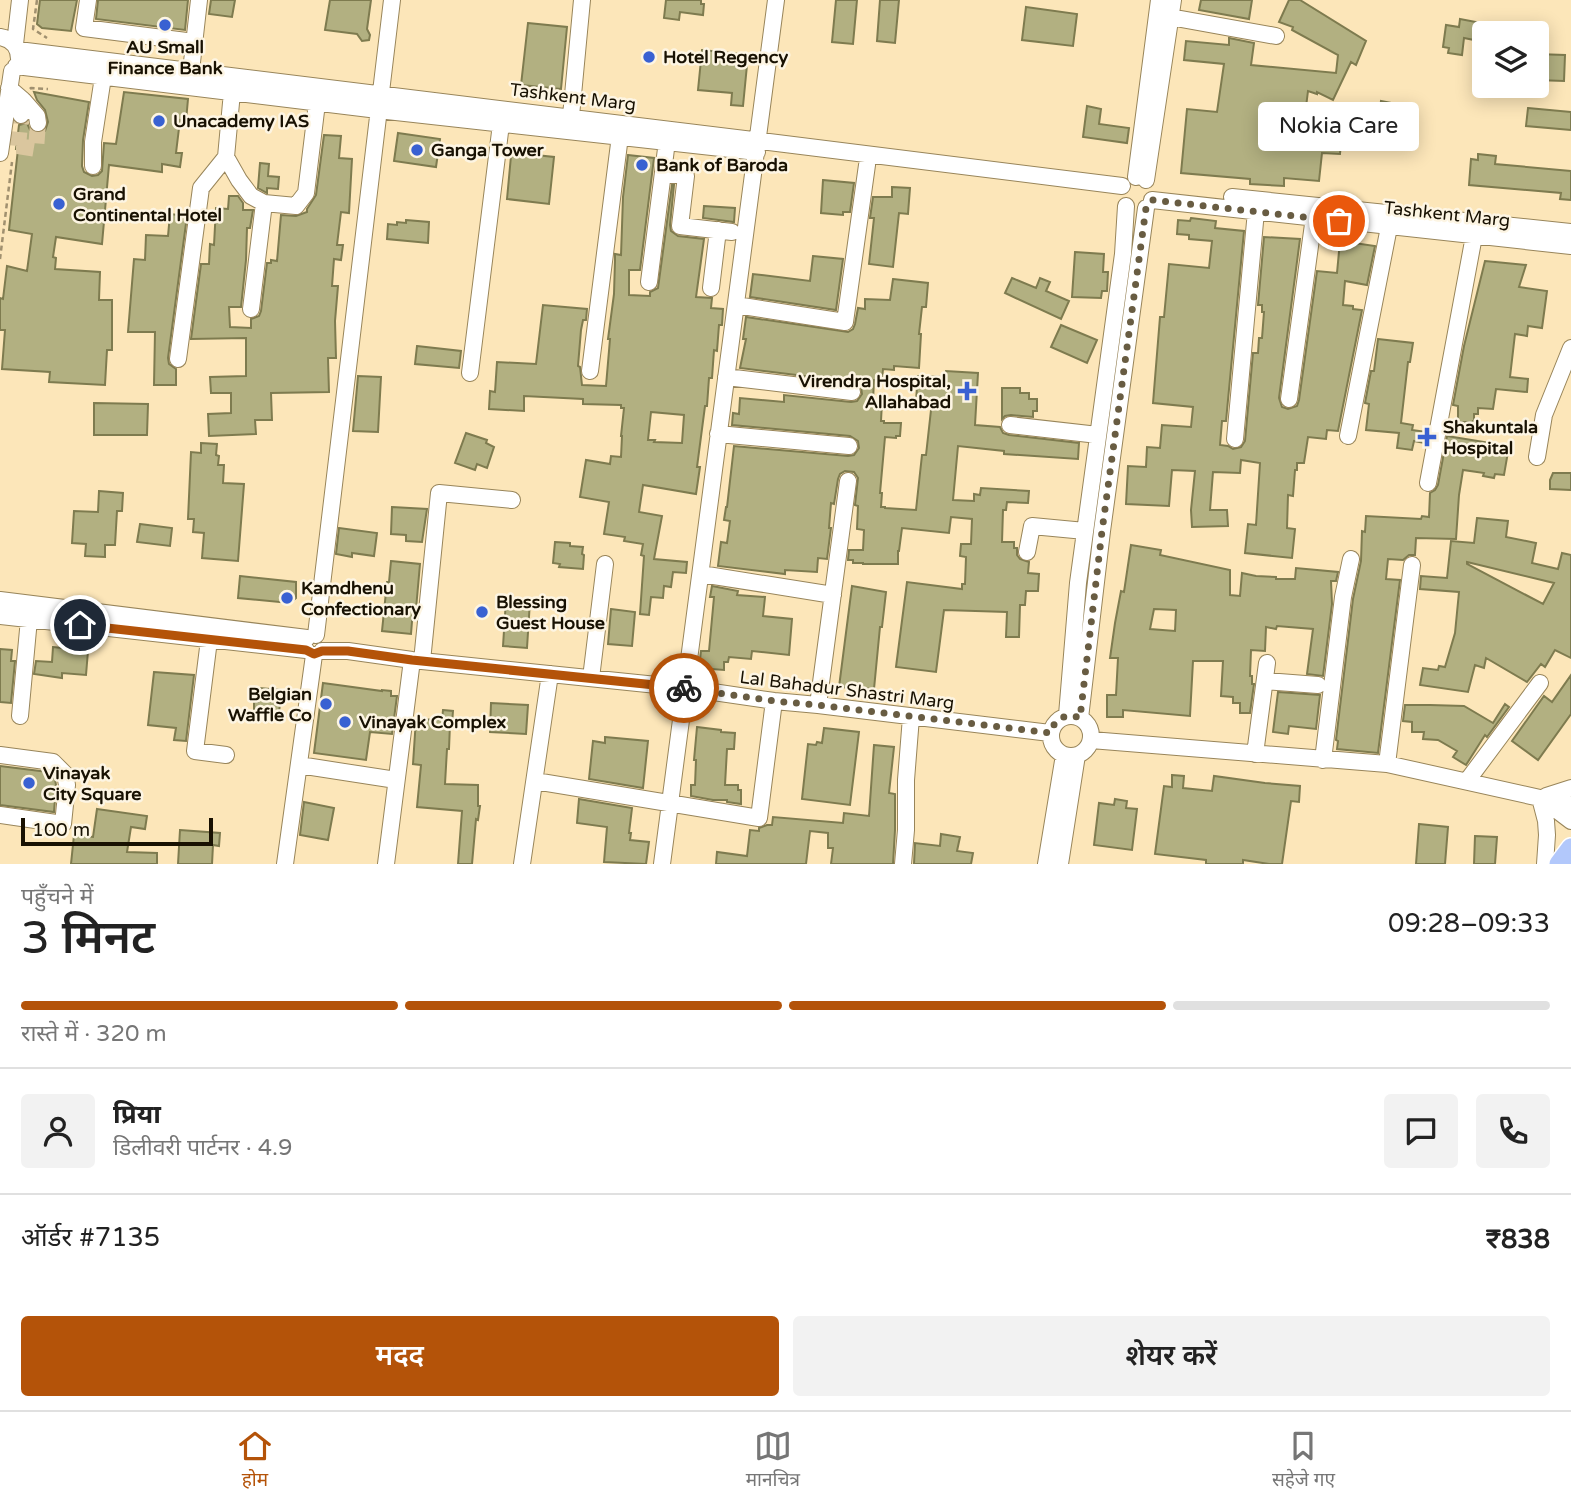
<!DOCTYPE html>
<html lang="hi">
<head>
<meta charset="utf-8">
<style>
  :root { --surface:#fff; --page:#f2f2f2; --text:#222; --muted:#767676; --line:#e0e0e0; --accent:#b45309 }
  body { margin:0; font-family:"Varela Round","Noto Sans Devanagari",sans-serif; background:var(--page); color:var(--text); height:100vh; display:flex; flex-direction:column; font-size:26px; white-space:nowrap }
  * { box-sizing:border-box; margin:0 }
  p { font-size:23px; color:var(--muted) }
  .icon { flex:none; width:38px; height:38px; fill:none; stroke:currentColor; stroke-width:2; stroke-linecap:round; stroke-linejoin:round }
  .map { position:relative; height:864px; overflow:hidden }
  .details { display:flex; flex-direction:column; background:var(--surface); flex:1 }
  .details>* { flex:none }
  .tools { position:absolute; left:1472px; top:21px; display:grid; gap:14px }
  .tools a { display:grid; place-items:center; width:77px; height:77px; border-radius:7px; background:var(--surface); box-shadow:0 4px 18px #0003; font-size:35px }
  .scale { position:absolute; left:21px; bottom:18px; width:192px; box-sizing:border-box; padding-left:7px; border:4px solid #181102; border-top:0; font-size:19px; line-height:24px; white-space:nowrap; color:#181102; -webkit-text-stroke:5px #fdf5e3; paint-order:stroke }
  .pin { position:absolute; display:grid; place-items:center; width:60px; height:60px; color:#fff; margin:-30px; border:4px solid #fff; border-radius:50%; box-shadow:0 2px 7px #0007 }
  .courier { position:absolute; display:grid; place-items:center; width:70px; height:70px; margin:-35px; border:5px solid #b45309; border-radius:50%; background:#fff; color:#222; box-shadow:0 2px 9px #0007 }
  .bubble { position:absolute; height:49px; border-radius:7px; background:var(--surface); box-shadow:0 4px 18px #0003; font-size:23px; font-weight:600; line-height:49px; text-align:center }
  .headline em { font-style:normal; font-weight:600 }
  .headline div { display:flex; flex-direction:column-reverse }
  .headline { display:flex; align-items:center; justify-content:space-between; height:119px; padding:0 21px }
  h1 { font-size:46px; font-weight:600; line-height:52px }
  .bar { display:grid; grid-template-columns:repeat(4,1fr); gap:10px 7px; align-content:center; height:84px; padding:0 21px }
  .bar i { height:9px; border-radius:5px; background:var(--line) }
  .bar .active { background:var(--accent) }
  .bar p { grid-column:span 4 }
  .line { display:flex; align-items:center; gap:18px; padding:0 21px; border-top:2px solid var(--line) }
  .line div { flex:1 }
  .round { display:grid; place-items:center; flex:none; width:74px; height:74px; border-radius:7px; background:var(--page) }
  .primary-button { display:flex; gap:14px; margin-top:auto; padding:14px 21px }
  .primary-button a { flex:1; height:80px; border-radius:7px; background:var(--accent); color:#fff; font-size:28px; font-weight:600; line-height:80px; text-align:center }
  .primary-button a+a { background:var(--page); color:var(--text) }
  .tab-bar { display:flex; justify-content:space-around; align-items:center; height:98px; border-top:2px solid var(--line); background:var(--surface); font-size:19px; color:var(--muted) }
  .tab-bar a { display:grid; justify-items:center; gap:4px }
  .tab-bar .active { color:var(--accent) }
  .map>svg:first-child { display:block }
  .building { fill:#b2b081; stroke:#7e7b4f; stroke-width:2; fill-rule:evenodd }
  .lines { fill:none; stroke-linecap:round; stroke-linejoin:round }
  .minor-tunnel { stroke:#dac69e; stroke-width:16; stroke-dasharray:16 8; stroke-linecap:butt }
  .minor-casing { stroke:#98855a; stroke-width:18 }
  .major-casing { stroke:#fff; stroke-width:22 }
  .path { stroke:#a0906f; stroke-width:2.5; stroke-dasharray:5 3.5; stroke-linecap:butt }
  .minor { stroke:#fff; stroke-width:16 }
  .major { stroke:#b2c8fb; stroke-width:19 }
  .done { stroke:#685c42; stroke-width:7; stroke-dasharray:0 12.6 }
  .route { stroke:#b45309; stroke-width:9 }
  .poi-dot { fill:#3961d2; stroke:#fdf5e3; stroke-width:2.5 }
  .labels { text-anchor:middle; stroke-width:5; stroke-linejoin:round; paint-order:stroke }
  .poi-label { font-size:18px; font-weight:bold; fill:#181102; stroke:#fdf5e3; text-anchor:start }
  .street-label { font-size:18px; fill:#181102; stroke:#fdf5e3 }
</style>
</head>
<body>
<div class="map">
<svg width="1571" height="864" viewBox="0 0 1571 864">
  <rect width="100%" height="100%" fill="#fce6b9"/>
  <path class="building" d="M40,0H77L71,31L42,28L37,24Z
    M98,0H188L185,30L96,19Z
    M211,0H235L232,17L209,14Z
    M330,0H371L367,29L370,35L369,40L362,41L357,34L325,30Z
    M666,0H701V4H704L703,15L680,12L679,20L664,18Z
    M836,0H857L853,44L832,42Z
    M880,0H899L895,43L877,41Z
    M1201,0H1252L1249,19L1199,10Z
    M1289,0H1300L1366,41L1356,65L1351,62L1333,100L1317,92V94L1308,91L1305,115L1343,119L1340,154L1322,153L1319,181L1284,178V186L1250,184V179L1181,173L1187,109L1217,112L1224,64L1184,60L1186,41L1229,45V38L1254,43L1251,65L1336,73L1338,55L1292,30L1293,27L1279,22Z
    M1026,7L1077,14L1073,46L1022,40Z
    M1460,19L1476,22L1474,40L1464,38L1462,55L1448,53L1449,48L1443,47L1446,25L1459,27Z
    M528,23L567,27L561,89L521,85Z
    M702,50L748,55L743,106L731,105L732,93L698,90Z
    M1536,54L1565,55L1564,81L1536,80Z
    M34,92L89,102L83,140L82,166L84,172L92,176L98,175L102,171L104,143L116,144L124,92L188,99L186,121L180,120L176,153H182L180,167L162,164V172L109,165L102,244L56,237L53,257L56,258L55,269L100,272L99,300H112V350H107L105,385L49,382L50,372L2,369L5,330H0V298L3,299L7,266L27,271L32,234L9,230L18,149H16L19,125L27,123L30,130L39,133L45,131L48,122L45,110L37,100Z
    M1381,101L1402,105L1395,139L1375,136L1378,122L1382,123L1378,121Z
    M1087,106L1101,109L1099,124L1129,128L1127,143L1083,137Z
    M1528,108L1571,112V130L1526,126Z
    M398,133L440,139L436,167L394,161Z
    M324,135L341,136L339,158L352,159L349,213L341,212L337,245H343L341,260L334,259L332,286H338L335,321L336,358H328L329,392L271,393L272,420H255L256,434L209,436L208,414L231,413V393H211L210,377L246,376V338L191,339L201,264H209L210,244L214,245L216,208L228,209L229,196H238L243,203V210H253L250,228H247L246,260L241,307H229L230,327L251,328V319L259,316L261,311L267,263H271V260L277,261L281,215L296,216L307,212V209L316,195Z
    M526,154L554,157L549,204L507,199L511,156L525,157Z
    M1478,154L1496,156L1495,164L1571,171V200L1560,199L1561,193L1469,185L1471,159L1478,160Z
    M628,155L654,158L640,270H629V295L650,296V292L658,288L672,185H674L670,225L671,231L678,236L704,239L696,297L712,298L711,308L723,309L722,325H719L717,351L714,350L712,378H709L707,406H705L697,467H700L696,494L643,485L639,512L662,516L654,559L687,562L686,573L673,572L671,587L664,586L663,598L651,597L649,615L640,614L644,556L641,555L643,544L624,541L625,537L604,534L609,502L580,497L586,460L610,464L611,456L621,457L622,436H621L624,408H621V405L583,404V399L524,396V411L489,409L490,391L495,392L497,362L536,364L543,305L587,309L586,320H583L581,330L578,366L580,367L582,385L606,386L610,339H608L614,294L615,260V254L621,255L623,197ZM651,412L684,415L682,443L654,442L655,440H648Z
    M260,163L269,164L268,176L279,177L278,189L267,188V193L258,188Z
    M823,180L854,183L850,212H843V215L821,213Z
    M892,187L910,188L908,214L899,213L893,267L869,264L874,218H870L873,197H892Z
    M704,206L735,208L734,222L703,218Z
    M170,214L187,216L168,358L169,364L176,369V385H154L155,332H128L134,259L145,260L146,235L168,236Z
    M1191,218L1216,221L1215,228L1244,231L1226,421H1222L1220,445L1228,446L1233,449L1241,447L1245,441L1253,353H1258L1259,338H1262L1264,312H1262V305H1258L1264,237L1300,239L1279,398L1282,407L1288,409L1297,406L1299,400L1317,271L1337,273L1340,241L1375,246L1367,285L1345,281L1343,305L1353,306V309L1362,310L1338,431L1327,430L1326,439L1308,437L1304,463H1297V470H1295L1293,496L1288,495L1287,528L1295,529L1292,558L1245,553L1248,524L1256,525L1260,463L1241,460L1240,473L1213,472L1210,510H1227L1228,526L1192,527L1191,510L1195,471L1172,470L1169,506L1126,504L1128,466L1146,467L1147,447L1160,448L1162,425L1191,427L1193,407L1153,403L1160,317H1164L1169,264L1209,268L1212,241L1189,239V235L1177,234L1178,220L1190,221Z
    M406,220L429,222L428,243L387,239L388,224L397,225V222L406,223Z
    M1075,252L1104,254L1103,272H1108L1107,291H1102L1101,298L1072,297Z
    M813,256L843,259L836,310L750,297L753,274L810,281Z
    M1485,261L1526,265L1519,287L1547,291L1542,328L1528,326L1527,336L1515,334L1510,377L1528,379L1527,392L1496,389L1493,409L1478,408V414H1474V420L1472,422H1458V406L1453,405L1464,346Z
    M1012,278L1036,288L1040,278L1050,282L1046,291L1069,301L1061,319L1005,293Z
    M893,279L928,283L926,307H922L919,334H921L919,368L894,366V370L883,369L882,380H874L873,401L882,402L881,421H884V423H901L900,436H896V438L885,437L880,493H882L881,507H885V508L916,510L922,455H926L932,401L916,400L918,376L945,377L946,371L978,373L975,425L1000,427L1003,433L1009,435L1079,443L1078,459L1004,454V451L958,446L953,500L974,501V494L980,495L981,488L1029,491L1028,503L1007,502L1006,510H1003L1002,542H1014V548H1017V555L1020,559L1029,562L1028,573L1039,574L1038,591H1026L1025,605H1020L1019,637H1006L1007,612L944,610L936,672L896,667L907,582L962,589V584H965L966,557L960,556L961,544H971L972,519L951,517L949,533L902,528L899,551H898V564H863V563H853V560H848L849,550H863L864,530L857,529L858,506L855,505L858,478L854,472L845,471L840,474L838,479L834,504L831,503L829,528H831L827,559L818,558L817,572L785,570V574L718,566L721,542L727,543L730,521L724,520L726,507H727L734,446L848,456L854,455L859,448L858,441L850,436L732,425L733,413L739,414L740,398L784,402V395L851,402L857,401L862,394L861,387L853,382L740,368L746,339H743L746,317L848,332L853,329L855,324L858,308L865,309V299L890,300Z
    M1061,325L1097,340L1087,363L1051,347Z
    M1378,339L1413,343L1410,362H1408L1401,423L1413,425L1412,430L1427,432L1425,443L1414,441L1412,450L1397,448L1399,433L1366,430L1369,404L1365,403L1371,371H1374Z
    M417,346L461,351L459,368L415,364Z
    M358,376L381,377L378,432L353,431Z
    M1002,388H1020V393H1029V399H1037V411H1033V417L1011,415L1005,416L1002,419Z
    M94,403L148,404L147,435H94Z
    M466,433L487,440L486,443L494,447L487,468L477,464L475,470L455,463Z
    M1447,436L1509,446L1504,475L1495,474L1494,478L1483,476L1484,473L1463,470L1459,495L1456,539L1416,538L1415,555H1409L1403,560L1388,559L1386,579L1400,580L1378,753L1337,749L1338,741L1336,740L1353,599L1361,561L1362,531L1365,532L1366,516L1421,519L1422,516L1429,517L1430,493L1435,490L1438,485Z
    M201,443L217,444L216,455L219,456L218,465H224L223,483L244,484L238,561L202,558L204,533L193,532L194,519H188L191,452L201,453Z
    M1553,473H1571V490L1550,489V480Z
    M99,491L123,493L122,511H117L115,545H105V557L85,556L86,544L72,543L74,511L98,512Z
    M392,507L427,509L422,542L406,541V535L391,534Z
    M1477,518L1508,521L1506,537L1536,543L1532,563L1558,569L1562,553L1571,555V658L1555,650L1545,667L1541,664L1527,682L1486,658L1484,668L1475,665L1468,692L1420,685L1423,668L1438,670L1439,666L1445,667L1455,633L1459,592L1420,589L1421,576L1447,578L1451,541L1474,543ZM1467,562L1554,583L1543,604L1467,564Z
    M140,524L172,528L170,546L137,542Z
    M339,528L377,533L374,556L352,553V557L336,554Z
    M555,542L570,543V546L583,547L582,554L584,555L583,569L559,567L560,564L553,563Z
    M1131,545L1161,550L1160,555L1230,570V595L1240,596L1242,573L1256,576L1276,577V579H1295L1296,568L1338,572L1336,581H1331L1332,604L1323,676L1307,674L1313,629L1277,626L1276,629L1266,627L1265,651L1251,650L1250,676H1252V684H1254L1250,713H1240V703H1233V697L1221,696L1223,661H1193L1190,716L1123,710V717H1107V695H1116L1118,658H1110L1115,623L1121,591L1124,592ZM1154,609L1176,610L1175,631L1150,629Z
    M391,561L420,564L416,609H413L411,634L382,631L387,582H389Z
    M240,576L296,582V598L290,603L238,598Z
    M712,586L738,591L737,595L765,597L763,616L792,619L789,655L752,651L751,659L729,657L728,662H724V670L699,668L701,651H709L714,597H710Z
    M852,586L886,592L882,627H880L874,689L839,687Z
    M506,600L530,601L527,648L503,646Z
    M611,609L635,612L632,646L608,644Z
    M53,647L88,651L86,675L62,673V678L34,674L36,661L52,662Z
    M0,649L12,650L11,661H15L11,703L0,702Z
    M154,672L194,675L186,741L174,740L176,728L148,725Z
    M1571,675V714L1538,760L1512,741L1544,696L1552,702Z
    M323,683L382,691V690L391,691V696H397L392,734L370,732L366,760L314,753Z
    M259,688L281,690L279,714L254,713V702H258Z
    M1278,692L1320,695L1316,729L1289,726L1288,734L1273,732Z
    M491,703L528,705L526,734L490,732Z
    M1505,704L1509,707L1487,737L1485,735L1466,765L1453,757L1457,751L1438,740L1423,739L1424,732H1412V722L1403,721L1405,705H1430L1464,706L1493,723Z
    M443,710L453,711L452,724H450L449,749H447L445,784L478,785V806H480L478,820L476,819L472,864H458L462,811L417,807L421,765L413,764L416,719L442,720Z
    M697,727L721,730V732L735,733L734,749H727L725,785H738V790H741V804L727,802V800H713L691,796V785H695L696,760H694Z
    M824,728L859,732L850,805L802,799L808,744L816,745L817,742L822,743Z
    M605,737L648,741L643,788L589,779L593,741L605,743Z
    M874,745L894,747L889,793L895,794V830L893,864H831L833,848H828V833L810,831L806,864H716L717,852L747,856L750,830L759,831V828L767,825H772L773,817L843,823L844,813L869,816Z
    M0,766L48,772L55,779L56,785L54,812L0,805Z
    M1172,775L1184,776L1183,788L1212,791L1214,776L1265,783L1300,786L1299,802L1291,801L1282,864H1269L1243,860V864H1206V860L1155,854L1164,786L1172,787Z
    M579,799L632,808L629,833H631L630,840L649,842L646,864L604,862L607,827L577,823Z
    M1115,799L1127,801L1126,808L1137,809L1132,850L1094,845L1099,803L1114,805Z
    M304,802L334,808L328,840L300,835Z
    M97,809L147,816L145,829L131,827L127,852L157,853V864H71L74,835L93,837Z
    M1419,824L1448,827L1445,864H1416Z
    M180,830L220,833L219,846L213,845L212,864H178Z
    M941,834L960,837L957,851L973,853L971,864H914L915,843L940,846Z
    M1475,836L1497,837L1495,864H1474Z"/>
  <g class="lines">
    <path class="minor-tunnel" d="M16,146H18L21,115
      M18,146L36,149L38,123"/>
    <defs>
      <path id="minor" d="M88,0L84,28L194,42
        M1170,17L1276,36
        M0,37C12,39 19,47 19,59
        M15,44L20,0
        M18,50C387,92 754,141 1122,186
        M16,66L378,110L757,152
        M191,71L199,0
        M9,88L23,100L21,115
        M232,92L226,157L239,180L251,196L264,203
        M23,100L37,116L38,123
        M571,116L582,0
        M0,153L12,71
        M93,166V142L103,77
        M663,173L686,176L680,226L732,232
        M1136,177L1159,0
        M1146,180L1173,0
        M1232,197L1571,232
        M1152,200L1571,246
        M649,282L667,141
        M711,288L718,230
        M736,305L845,322L867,165
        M251,309L264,203L296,206L306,193L317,103
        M178,359L201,188L226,157
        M590,371L620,136
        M470,373L501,124
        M726,377L852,392
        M1289,399L1314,217
        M1010,425L1098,435
        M718,434L849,446
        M1348,436L1389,227
        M1235,439L1256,211
        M1537,457L1544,415L1571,348
        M1428,483L1474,236
        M1027,552L1032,526L1085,531
        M701,574L833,595
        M0,600L307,638
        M0,616L306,650
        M316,635L392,0
        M209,640L195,751L226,755
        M322,651H348L412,660L686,688L774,701L818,705L1050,733
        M422,661L439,493L512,500
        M591,678L605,564
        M1265,681L1318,685
        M818,705L848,481
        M1067,715L1078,583L1123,254L1126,206
        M1051 736a20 20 0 1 1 40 0a20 20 0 1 1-40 0Z
        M20,716L29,619
        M1080,718L1102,531L1146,208
        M1091,740L1387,764L1540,798L1557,799L1571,805
        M1255,754L1267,663
        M0,755L53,762L65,774L67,785L63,824L0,815
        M1323,760L1343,597L1351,559
        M1387,764L1412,565
        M299,765L396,780
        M535,781L759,818L774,701
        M1467,781L1540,683
        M1546,796L1571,788
        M1540,798L1546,821L1547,835L1545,864
        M1542,799L1571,821
        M285,864L314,655
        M386,864L412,660
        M522,864L550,674
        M662,864L776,0
        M903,864L906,830V780L911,717
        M1046,864L1064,755
        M1060,864L1077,755"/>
      <path id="major" d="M1559,864L1571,848"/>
    </defs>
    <use href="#minor" class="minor-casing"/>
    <use href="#major" class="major-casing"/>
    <path class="path" d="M37,0L33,29L47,38
      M30,89L31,88L48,89
      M0,259L12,162"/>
    <use href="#minor" class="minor"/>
    <use href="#major" class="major"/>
  </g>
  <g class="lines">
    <path class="done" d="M684,688L774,701L818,705L1050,733C1055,718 1066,713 1080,718L1102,531L1146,208L1152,200L1339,221"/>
    <path class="route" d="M80,625L306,650L314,654L322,651H348L412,660L684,688"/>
  </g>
  <g class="poi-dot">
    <circle cx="165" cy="25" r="7"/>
    <circle cx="649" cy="57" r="7"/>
    <circle cx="159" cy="121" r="7"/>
    <circle cx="417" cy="150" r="7"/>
    <circle cx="642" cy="165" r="7"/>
    <circle cx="59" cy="204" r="7"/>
    <path d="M963.5 380.5h7v7h7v7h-7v7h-7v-7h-7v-7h7z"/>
    <path d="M1423.5 426.5h7v7h7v7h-7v7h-7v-7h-7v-7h7z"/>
    <circle cx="287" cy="598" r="7"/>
    <circle cx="482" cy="612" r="7"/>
    <circle cx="326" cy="704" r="7"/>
    <circle cx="345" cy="722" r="7"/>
    <circle cx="29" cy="783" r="7"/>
  </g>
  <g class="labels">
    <g class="poi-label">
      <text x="165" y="53" text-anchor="middle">AU Small<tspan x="165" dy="21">Finance Bank</tspan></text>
      <text x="663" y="63">Hotel Regency</text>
      <text x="173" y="127">Unacademy IAS</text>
      <text x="431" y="156">Ganga Tower</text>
      <text x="656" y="171">Bank of Baroda</text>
      <text x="73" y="200">Grand<tspan x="73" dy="21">Continental Hotel</tspan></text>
      <text x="951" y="387" text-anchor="end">Virendra Hospital,<tspan x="951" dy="21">Allahabad</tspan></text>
      <text x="1443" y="433">Shakuntala<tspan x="1443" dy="21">Hospital</tspan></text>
      <text x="301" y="594">Kamdhenu<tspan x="301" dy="21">Confectionary</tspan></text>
      <text x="496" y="608">Blessing<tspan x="496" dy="21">Guest House</tspan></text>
      <text x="312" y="700" text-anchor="end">Belgian<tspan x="312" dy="21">Waffle Co</tspan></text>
      <text x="359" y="728">Vinayak Complex</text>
      <text x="43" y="779">Vinayak<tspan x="43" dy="21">City Square</tspan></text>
    </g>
    <g class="street-label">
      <text transform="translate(573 97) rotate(7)" y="6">Tashkent Marg</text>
      <text transform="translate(1447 214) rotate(6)" y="6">Tashkent Marg</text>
      <text transform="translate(847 690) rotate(7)" y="6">Lal Bahadur Shastri Marg</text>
    </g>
  </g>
</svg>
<div class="tools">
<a><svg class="icon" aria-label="layers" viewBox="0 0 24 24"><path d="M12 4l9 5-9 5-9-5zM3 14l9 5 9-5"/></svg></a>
</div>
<div class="scale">100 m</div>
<div class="pin" style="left:1339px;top:221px;background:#ea580c"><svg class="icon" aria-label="bag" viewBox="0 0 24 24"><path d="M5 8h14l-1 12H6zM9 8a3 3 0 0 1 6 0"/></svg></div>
<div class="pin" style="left:80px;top:625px;background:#1f2937"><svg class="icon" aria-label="home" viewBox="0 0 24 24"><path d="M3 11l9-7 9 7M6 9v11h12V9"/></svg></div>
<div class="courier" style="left:684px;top:688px"><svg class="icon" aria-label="bike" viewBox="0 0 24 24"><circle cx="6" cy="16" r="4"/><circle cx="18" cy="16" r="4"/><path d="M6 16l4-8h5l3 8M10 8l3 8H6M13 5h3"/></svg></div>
<div class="bubble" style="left:1258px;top:102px;width:161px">Nokia Care</div>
</div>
<section class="details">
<div class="headline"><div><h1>3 मिनट</h1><p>पहुँचने में</p></div><em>09:28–09:33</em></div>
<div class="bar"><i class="active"></i><i class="active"></i><i class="active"></i><i></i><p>रास्ते में · 320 m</p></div>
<div class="line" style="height:126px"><a class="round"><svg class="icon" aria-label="person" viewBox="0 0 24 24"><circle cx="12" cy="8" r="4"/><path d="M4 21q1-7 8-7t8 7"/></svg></a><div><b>प्रिया</b><p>डिलीवरी पार्टनर · 4.9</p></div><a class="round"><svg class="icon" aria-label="chat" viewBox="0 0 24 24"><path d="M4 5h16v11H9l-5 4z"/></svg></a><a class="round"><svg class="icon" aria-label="phone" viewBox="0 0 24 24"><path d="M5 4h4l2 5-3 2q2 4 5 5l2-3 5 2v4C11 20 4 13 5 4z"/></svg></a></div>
<div class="line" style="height:91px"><div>ऑर्डर #7135</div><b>₹838</b></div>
<div class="primary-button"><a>मदद</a><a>शेयर करें</a></div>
</section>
<nav class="tab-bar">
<a class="active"><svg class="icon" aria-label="home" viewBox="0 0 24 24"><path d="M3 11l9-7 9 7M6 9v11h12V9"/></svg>होम</a>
<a><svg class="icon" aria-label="map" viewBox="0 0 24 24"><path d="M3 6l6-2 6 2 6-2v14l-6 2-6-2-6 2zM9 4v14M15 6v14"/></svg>मानचित्र</a>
<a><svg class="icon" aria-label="saved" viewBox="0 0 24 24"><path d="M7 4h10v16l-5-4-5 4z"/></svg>सहेजे गए</a>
</nav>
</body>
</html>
